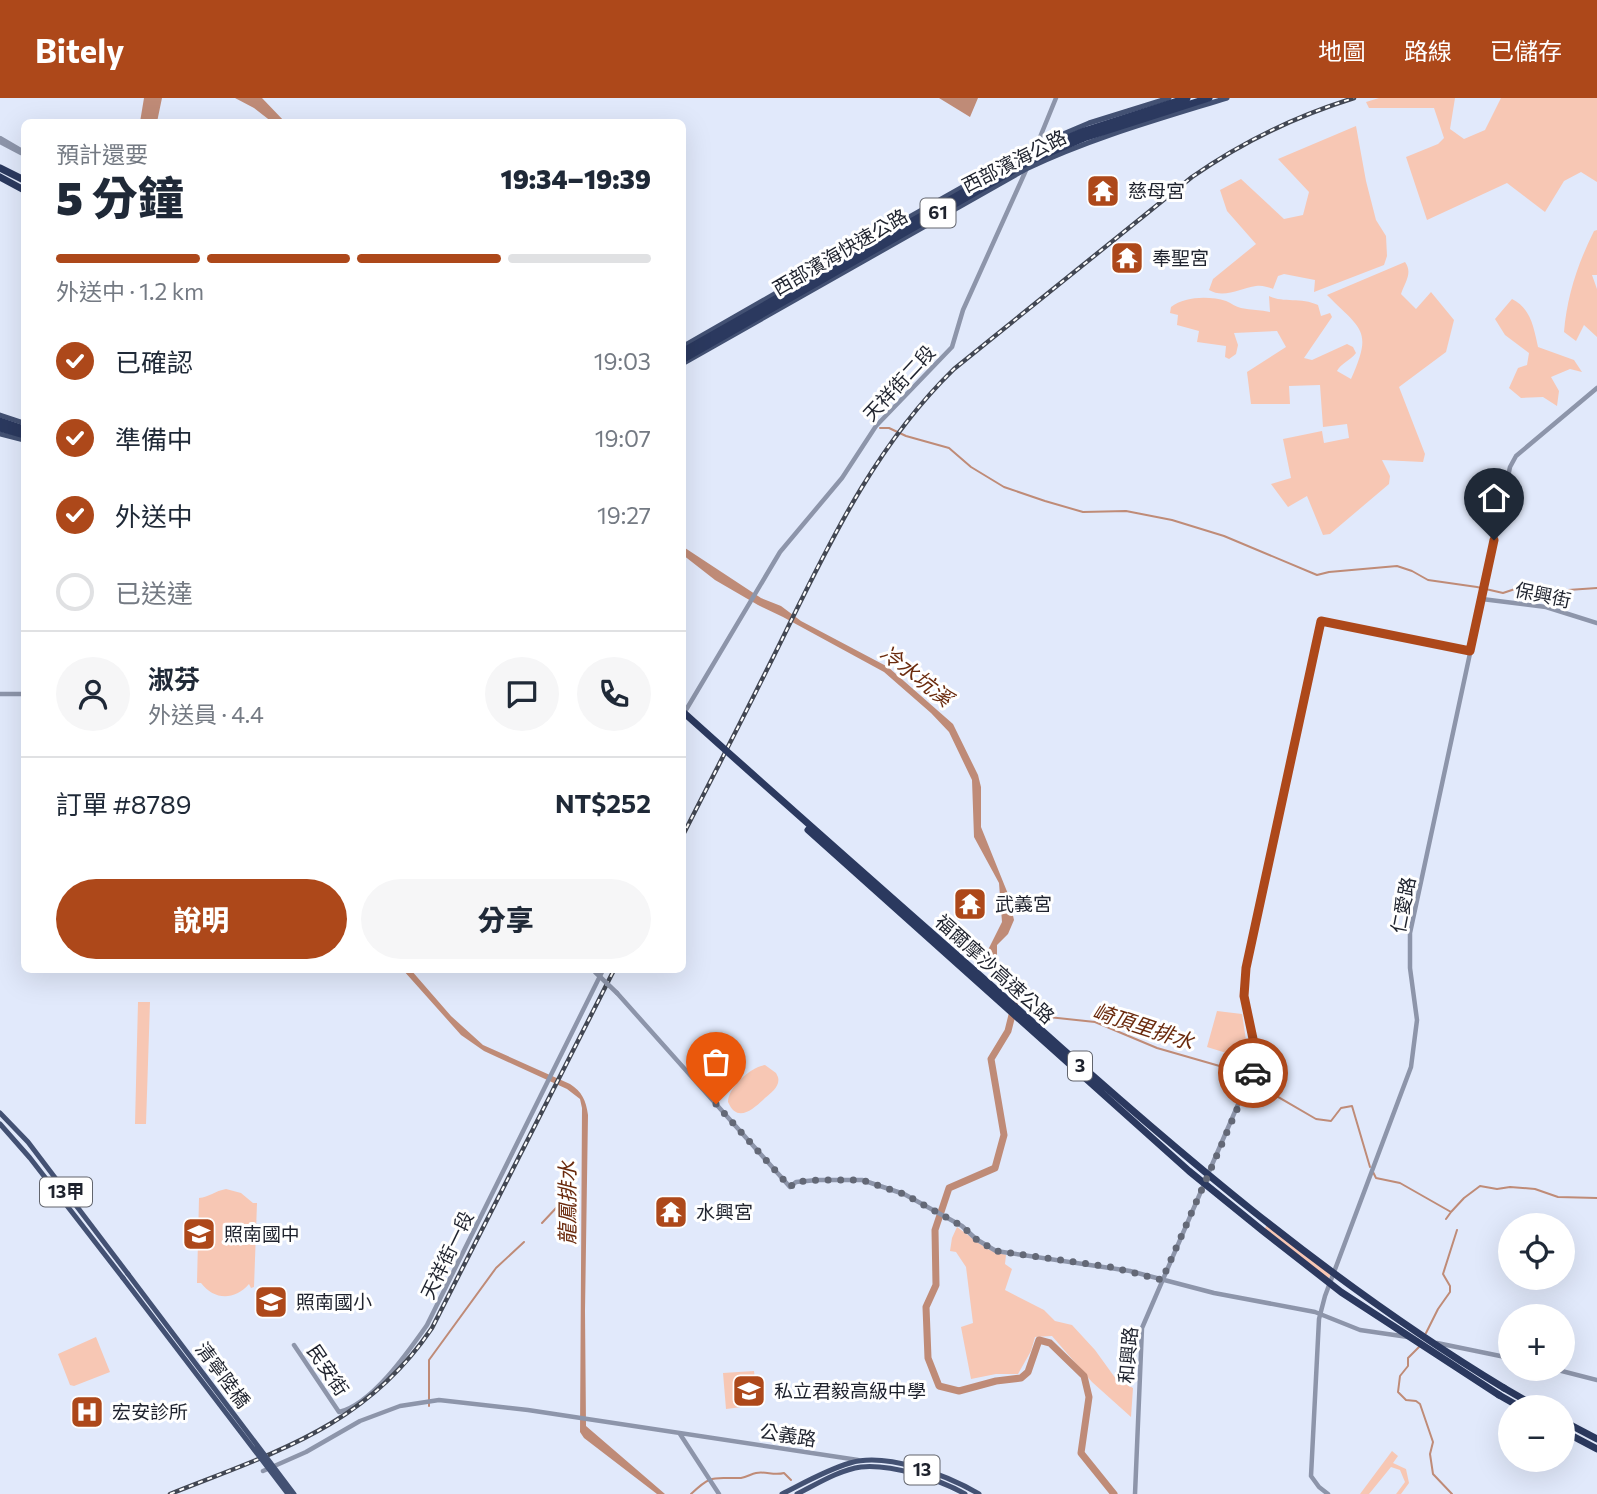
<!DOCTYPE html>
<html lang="zh-TW">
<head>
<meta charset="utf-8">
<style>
  :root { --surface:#fff; --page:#f6f6f7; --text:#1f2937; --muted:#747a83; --line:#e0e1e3; --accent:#ad481a }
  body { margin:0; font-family:Commissioner,"Noto Sans TC",sans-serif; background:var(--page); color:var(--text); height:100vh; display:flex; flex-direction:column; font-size:26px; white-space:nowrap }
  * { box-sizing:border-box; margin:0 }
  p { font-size:23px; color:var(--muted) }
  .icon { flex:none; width:38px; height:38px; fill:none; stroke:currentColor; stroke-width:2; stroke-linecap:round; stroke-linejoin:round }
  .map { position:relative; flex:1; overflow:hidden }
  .sheet { position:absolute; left:21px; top:21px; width:665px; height:854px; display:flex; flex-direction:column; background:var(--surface); border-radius:10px; box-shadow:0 7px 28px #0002 }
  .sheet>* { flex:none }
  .fabs { position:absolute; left:1498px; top:1115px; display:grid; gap:14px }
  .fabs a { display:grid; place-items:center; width:77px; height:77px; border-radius:50%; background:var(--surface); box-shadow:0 7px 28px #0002; font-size:35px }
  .pin { position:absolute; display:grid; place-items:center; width:60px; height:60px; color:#fff; margin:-72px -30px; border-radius:50% 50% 50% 0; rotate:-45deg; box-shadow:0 0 7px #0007 }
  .pin .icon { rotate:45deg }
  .courier { position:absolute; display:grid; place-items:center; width:70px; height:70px; margin:-35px; border:5px solid #ad481a; border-radius:50%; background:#fff; color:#222; box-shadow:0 2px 9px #0007 }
  .summary em { font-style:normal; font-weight:800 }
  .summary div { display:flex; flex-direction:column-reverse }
  .summary { display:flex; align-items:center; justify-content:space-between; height:119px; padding:0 35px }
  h1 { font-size:46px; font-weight:800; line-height:52px }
  .bar { display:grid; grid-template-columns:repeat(4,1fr); gap:10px 7px; align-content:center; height:84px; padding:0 35px }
  .bar i { height:9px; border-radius:5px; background:var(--line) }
  .bar .active { background:var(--accent) }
  .bar p { grid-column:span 4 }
  .line { display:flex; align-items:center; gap:18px; padding:0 35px; border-top:2px solid var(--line) }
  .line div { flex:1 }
  .round { display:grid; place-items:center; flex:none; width:74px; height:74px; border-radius:37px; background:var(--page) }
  ol { padding:0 35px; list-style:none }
  li { display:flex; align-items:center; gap:21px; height:77px }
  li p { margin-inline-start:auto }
  li .icon { padding:7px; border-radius:50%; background:var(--accent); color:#fff; stroke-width:4 }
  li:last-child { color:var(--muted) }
  li i { width:38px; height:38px; border:4px solid var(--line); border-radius:50% }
  .action { display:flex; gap:14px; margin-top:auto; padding:14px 35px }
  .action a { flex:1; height:80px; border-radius:42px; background:var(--accent); color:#fff; font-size:28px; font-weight:800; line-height:80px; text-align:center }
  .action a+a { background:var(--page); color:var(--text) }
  header { display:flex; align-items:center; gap:42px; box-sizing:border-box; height:98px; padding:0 35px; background:var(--accent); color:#fff }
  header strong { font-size:33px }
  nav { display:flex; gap:38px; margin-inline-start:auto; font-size:24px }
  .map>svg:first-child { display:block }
  .green { fill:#f7c7b4 }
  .water { fill:#bf8b77 }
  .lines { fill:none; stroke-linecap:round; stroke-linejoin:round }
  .stream { stroke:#bf8b77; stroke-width:2 }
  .river { stroke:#bf8b77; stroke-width:7 }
  .minor { stroke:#8d95aa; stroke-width:4.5 }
  .major { stroke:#435173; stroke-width:5 }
  .highway { stroke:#2b395f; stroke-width:7 }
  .rail-casing { stroke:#424753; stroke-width:4.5 }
  .rail { stroke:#fff; stroke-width:2; stroke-dasharray:5; stroke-linecap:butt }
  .minor-bridge { stroke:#8d95aa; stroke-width:4.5 }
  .major-bridge { stroke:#435173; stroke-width:5 }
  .highway-bridge { stroke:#2b395f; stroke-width:7 }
  .done { stroke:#636876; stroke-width:7; stroke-dasharray:0 12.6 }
  .route { stroke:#ad481a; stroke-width:9 }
  .labels { text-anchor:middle; stroke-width:6; stroke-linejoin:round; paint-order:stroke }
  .shield { fill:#fff; stroke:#62656d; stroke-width:2 }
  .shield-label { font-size:18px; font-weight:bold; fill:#1f232e }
  .street-label { font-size:19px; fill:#1f232e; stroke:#fff }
  .poi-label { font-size:19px; fill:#1f232e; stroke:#fff; text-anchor:start }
  .water-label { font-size:21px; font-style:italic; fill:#6a2a0d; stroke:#fff }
</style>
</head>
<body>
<header>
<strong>Bitely</strong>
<nav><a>地圖</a><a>路線</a><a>已儲存</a></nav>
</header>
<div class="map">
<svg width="1597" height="1396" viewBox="0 0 1597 1396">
  <rect width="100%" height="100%" fill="#e1e9fb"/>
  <path class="green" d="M1379,0H1455L1450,31L1464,41L1485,32L1501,0H1597V84L1581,74L1564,83L1545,114L1507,85L1427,122L1406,59L1438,46L1444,40L1434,10H1369L1366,4Z
    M1356,28L1366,83L1376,122L1386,138L1387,158L1384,167L1314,194L1315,182L1284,176L1278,178L1273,191C1268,189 1262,187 1256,188C1241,190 1224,201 1209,192L1213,181L1256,146L1227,113L1220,92L1241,81L1284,121L1303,117L1309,94L1278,61Z
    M1597,132V177H1592L1597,191V239L1584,227L1576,243L1564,234C1567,198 1578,165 1594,133Z
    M1405,164C1413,175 1405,184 1401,196L1416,211L1431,194L1454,222L1446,254L1399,289L1425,356L1423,364L1382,362L1390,378L1389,386L1330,436L1323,437L1307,398L1288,409L1271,386L1291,380L1283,341L1322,333L1324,345L1349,340L1347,326L1323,329L1320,287L1289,288L1290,306H1251L1247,274L1286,249L1277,233L1234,235L1238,247L1236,256L1229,261L1225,259L1226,248L1197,244L1199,233L1177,227L1178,217L1170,215L1171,209C1185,198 1210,198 1226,203C1231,205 1236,209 1241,210C1251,212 1261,212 1270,214L1269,198C1282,205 1301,199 1318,207L1321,218L1330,215L1332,219L1304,260L1312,262L1347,246L1353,249L1356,255C1350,263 1341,265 1337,273L1351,281C1373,232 1362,232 1327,197Z
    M1512,201C1531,210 1534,231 1538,249L1574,262L1582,274L1570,271L1551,279L1559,293L1557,308L1543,299L1521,300L1509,290L1518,270L1527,267L1529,255L1505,237L1495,221Z
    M138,904H150L146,1026H135Z
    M1217,913L1242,916L1249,962L1207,949Z
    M765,967L776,975C778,979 779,980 778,985C776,992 768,997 763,1002C752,1012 737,1025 728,1004C728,990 750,969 765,967Z
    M226,1091L241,1095L253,1105H257L254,1189L251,1190L249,1186C234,1203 214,1202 201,1185H197L199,1100C209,1099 215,1093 226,1091Z
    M1268,1124L1332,1173L1327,1185L1263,1135Z
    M957,1129L987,1151L1006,1157L1005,1166L1012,1171L1005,1192L1044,1212L1055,1223L1072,1227L1095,1252L1116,1281L1133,1290L1131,1319L1092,1284L1052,1238L1035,1239L1031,1253L1018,1276H996L971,1281L961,1229L973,1225L966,1169L956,1154L950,1153L952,1140Z
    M96,1239L110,1274L74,1288L70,1287L58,1256Z
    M754,1273L758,1307L726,1311L723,1275Z
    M1392,1353L1398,1358L1393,1365L1406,1371L1409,1385L1401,1396H1396L1405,1384L1400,1372L1391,1369L1369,1396H1360Z"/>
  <path class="water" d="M144,0H162L157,24H140Z
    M235,0H262L285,24H272L254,10Z
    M939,0H978L970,19Z
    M682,448L761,500L781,508L801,523L888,569L953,626L978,677L981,689V729L1008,796L1014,822L1008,836L997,847V871L1020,894L1017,902L996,881L991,873L988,852L1002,824L999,785L974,739L972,682L949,634L931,615L884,574L783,519L758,507L715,482L683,457Z
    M403,872H411L451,918L483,947L570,986C582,994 586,1002 588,1017L585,1213L586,1328L665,1396H657L584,1340L580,1334L582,1010L580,1001L567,991L484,953L461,937Z"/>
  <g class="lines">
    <path class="stream" d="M880,330H889L906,338L949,350L971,369L1004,389L1045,403L1083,414L1126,413L1172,422L1224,438L1317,477L1329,474L1397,468L1412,473L1428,482L1477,489L1503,495L1515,491H1531L1539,494L1597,490
      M1018,898L1039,918L1095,924L1157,950L1230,971L1316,1021L1331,1023L1341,1010L1352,1008L1370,1069
      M1373,1074L1376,1080L1400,1085L1451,1114L1464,1100L1480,1088L1497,1091L1510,1089L1535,1091L1558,1099L1597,1100
      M1446,1121L1451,1114
      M542,1125L573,1092
      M1426,1235L1438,1211L1450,1194V1188L1443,1176L1457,1132
      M1420,1248L1408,1260V1268L1400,1278L1398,1294L1406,1302L1416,1303L1420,1306L1433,1344L1430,1356L1433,1376L1452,1396
      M429,1308V1262L496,1170L524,1144
      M691,1396C713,1375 713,1381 741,1380C747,1379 751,1376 756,1375C766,1373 774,1378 784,1375L791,1382"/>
    <path class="river" d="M1014,894L1017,897L1008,933L991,961L1004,1037L995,1070L949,1090L935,1132L936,1187L926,1209L928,1260L939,1288L959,1293L996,1283L1021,1280L1028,1274L1039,1242L1050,1245L1084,1278L1089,1299L1081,1355L1114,1396"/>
    <path class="minor" d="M0,40L24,54
      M0,44L21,55
      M1036,49L1056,0
      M1482,501L1546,509L1597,525
      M0,596H24
      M683,617L780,454L842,380L876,328L952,249L963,212L1027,70
      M617,895L790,1089L796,1084L817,1082H862L904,1096L962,1128L976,1141L996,1153L1130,1173L1214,1195L1315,1214L1360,1232L1408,1239
      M1208,1076L1256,965L1252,932L1244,898L1246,870L1321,523L1470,553
      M1437,1245L1510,1260
      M294,1247L339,1314C372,1306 408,1254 427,1227L603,872
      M1550,1270L1597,1282
      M680,1336L719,1396
      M263,1373L306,1354L360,1323L400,1308L439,1302L528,1312L858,1362
      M1135,1396L1142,1230L1205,1084
      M1328,1396L1319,1389L1311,1378L1319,1221L1325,1198L1411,969L1417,922L1410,870V835L1510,369L1516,358L1597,290"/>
    <path class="major" d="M842,157L1037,47L1089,25L1169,0
      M682,249L830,164
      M682,266L1026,71C1091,40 1159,21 1227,0
      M0,317L24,325
      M0,336L24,342
      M0,1015L28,1044L128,1176
      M0,1026L30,1060L123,1180
      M782,1396C804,1385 826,1372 850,1365C886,1354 947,1377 979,1396
      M797,1396C817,1386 839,1372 861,1369C891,1366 939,1381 965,1396"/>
    <path class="highway" d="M0,70L24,82
      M0,79L24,92
      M829,164L846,157
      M682,254L1034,54L1084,33L1187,0
      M682,262L1030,63L1084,40L1209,0
      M0,323L24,331
      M0,330L24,337
      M1504,1290L1537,1309
      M1499,1297L1520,1309
      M1563,1323L1597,1341
      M1563,1333L1597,1351"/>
    <defs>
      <path id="rail" d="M682,739C718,668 755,597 790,525C835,433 880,343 954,271L1192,79C1242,44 1296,18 1354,0
        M170,1396C275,1354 365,1329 432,1230L614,872"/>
    </defs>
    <use href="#rail" class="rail-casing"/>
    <use href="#rail" class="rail"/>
    <path class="minor-bridge" d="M595,874L617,895"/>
    <path class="major-bridge" d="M128,1176L294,1396
      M123,1180L288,1396"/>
    <path class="highway-bridge" d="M682,613C794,714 907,813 1019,912C1172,1050 1327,1183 1504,1290
      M808,732L1189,1073L1263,1133L1341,1194L1499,1297"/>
  </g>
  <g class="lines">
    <path class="done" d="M716,1006L790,1089L796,1084L817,1082H862L904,1096L962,1128L976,1141L996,1153L1111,1169L1162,1182L1253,975"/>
    <path class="route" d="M1253,975L1256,955L1244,898L1246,870L1321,523L1470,553L1494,442"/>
  </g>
  <defs>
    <symbol id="temple-square" viewBox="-11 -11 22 22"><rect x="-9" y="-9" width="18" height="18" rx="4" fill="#ad481a" stroke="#fff"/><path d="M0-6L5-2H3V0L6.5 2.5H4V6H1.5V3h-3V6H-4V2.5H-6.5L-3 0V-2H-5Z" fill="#fff"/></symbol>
    <symbol id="school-square" viewBox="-11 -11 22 22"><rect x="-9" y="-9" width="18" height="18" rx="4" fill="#ad481a" stroke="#fff"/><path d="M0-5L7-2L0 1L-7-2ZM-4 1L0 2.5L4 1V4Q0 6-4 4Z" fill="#fff"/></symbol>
    <symbol id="hospital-square" viewBox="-11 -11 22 22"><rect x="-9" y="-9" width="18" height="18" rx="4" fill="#ad481a" stroke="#fff"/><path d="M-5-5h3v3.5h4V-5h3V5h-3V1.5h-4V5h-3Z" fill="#fff"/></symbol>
  </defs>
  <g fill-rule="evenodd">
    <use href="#temple-square" x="1084" y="74" width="38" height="38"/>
    <use href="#temple-square" x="1108" y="141" width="38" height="38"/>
    <use href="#temple-square" x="951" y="787" width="38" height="38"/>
    <use href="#temple-square" x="652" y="1095" width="38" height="38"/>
    <use href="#school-square" x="180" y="1117" width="38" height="38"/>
    <use href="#school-square" x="252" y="1185" width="38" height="38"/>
    <use href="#school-square" x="730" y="1274" width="38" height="38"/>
    <use href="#hospital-square" x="68" y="1295" width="38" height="38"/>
  </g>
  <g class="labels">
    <g class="shield">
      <rect x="920.5" y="100.5" width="35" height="29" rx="5"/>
      <rect x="1068" y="953.5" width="24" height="29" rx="5"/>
      <rect x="40" y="1079.5" width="52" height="29" rx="5"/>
      <rect x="904.5" y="1357.5" width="35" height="29" rx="5"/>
    </g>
    <g class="shield-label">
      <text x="938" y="121">61</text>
      <text x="1080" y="974">3</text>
      <text x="66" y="1100">13甲</text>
      <text x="922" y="1378">13</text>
    </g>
    <g class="street-label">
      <text transform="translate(1014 63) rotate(-27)" y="7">西部濱海公路</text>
      <text transform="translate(840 154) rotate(-30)" y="7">西部濱海快速公路</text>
      <text transform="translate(899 285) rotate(-47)" y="7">天祥街二段</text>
      <text transform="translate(1543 497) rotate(12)" y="7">保興街</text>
      <text transform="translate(1403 807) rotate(-79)" y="7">仁愛路</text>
      <text transform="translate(995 871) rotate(42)" y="7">福爾摩沙高速公路</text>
      <text transform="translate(447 1157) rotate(-64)" y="7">天祥街一段</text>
      <text transform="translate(1128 1257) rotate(-85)" y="7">和興路</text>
      <text transform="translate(328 1272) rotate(56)" y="7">民安街</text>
      <text transform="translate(223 1277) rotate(53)" y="7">清寧陸橋</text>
      <text transform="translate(788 1337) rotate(9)" y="7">公義路</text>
    </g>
    <g class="poi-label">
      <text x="1128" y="100">慈母宮</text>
      <text x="1152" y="167">奉聖宮</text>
      <text x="995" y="813">武義宮</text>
      <text x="696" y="1121">水興宮</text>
      <text x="224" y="1143">照南國中</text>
      <text x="296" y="1211">照南國小</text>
      <text x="774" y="1300">私立君毅高級中學</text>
      <text x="112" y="1321">宏安診所</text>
    </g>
    <g class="water-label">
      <text transform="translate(916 578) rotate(38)" y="7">冷水坑溪</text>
      <text transform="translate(1143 929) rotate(18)" y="7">崎頂里排水</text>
      <text transform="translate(568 1105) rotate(-90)" y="7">龍鳳排水</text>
    </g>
  </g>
</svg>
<div class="fabs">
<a><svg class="icon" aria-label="locate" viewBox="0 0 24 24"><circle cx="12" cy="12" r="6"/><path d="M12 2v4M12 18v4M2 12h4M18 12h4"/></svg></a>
<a>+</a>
<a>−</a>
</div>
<div class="pin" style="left:716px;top:1006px;background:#ea580c"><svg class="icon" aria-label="bag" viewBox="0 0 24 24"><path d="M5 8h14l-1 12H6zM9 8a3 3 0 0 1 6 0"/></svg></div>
<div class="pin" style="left:1494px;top:442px;background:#1f2937"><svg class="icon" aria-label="home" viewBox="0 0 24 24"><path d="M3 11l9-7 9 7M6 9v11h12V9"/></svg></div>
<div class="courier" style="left:1253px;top:975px"><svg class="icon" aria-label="car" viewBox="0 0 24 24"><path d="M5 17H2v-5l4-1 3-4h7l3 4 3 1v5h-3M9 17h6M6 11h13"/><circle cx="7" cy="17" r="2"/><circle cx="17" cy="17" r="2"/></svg></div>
<section class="sheet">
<div class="summary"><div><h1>5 分鐘</h1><p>預計還要</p></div><em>19:34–19:39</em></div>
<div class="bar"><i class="active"></i><i class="active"></i><i class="active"></i><i></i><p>外送中 · 1.2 km</p></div>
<ol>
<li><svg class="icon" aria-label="check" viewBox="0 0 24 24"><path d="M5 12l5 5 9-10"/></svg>已確認<p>19:03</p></li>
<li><svg class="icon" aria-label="check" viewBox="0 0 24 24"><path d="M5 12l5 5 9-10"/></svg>準備中<p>19:07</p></li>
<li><svg class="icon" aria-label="check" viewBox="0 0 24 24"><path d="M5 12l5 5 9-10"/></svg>外送中<p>19:27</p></li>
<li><i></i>已送達</li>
</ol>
<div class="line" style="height:126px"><a class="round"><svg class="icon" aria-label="person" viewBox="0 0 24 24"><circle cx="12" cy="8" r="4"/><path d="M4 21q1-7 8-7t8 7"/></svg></a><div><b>淑芬</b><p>外送員 · 4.4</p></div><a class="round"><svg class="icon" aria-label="chat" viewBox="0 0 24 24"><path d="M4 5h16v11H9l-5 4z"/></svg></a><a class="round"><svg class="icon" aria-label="phone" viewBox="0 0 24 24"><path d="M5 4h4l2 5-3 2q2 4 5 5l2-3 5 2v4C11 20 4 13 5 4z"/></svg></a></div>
<div class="line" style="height:91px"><div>訂單 #8789</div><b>NT$252</b></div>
<div class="action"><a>說明</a><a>分享</a></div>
</section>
</div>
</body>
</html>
